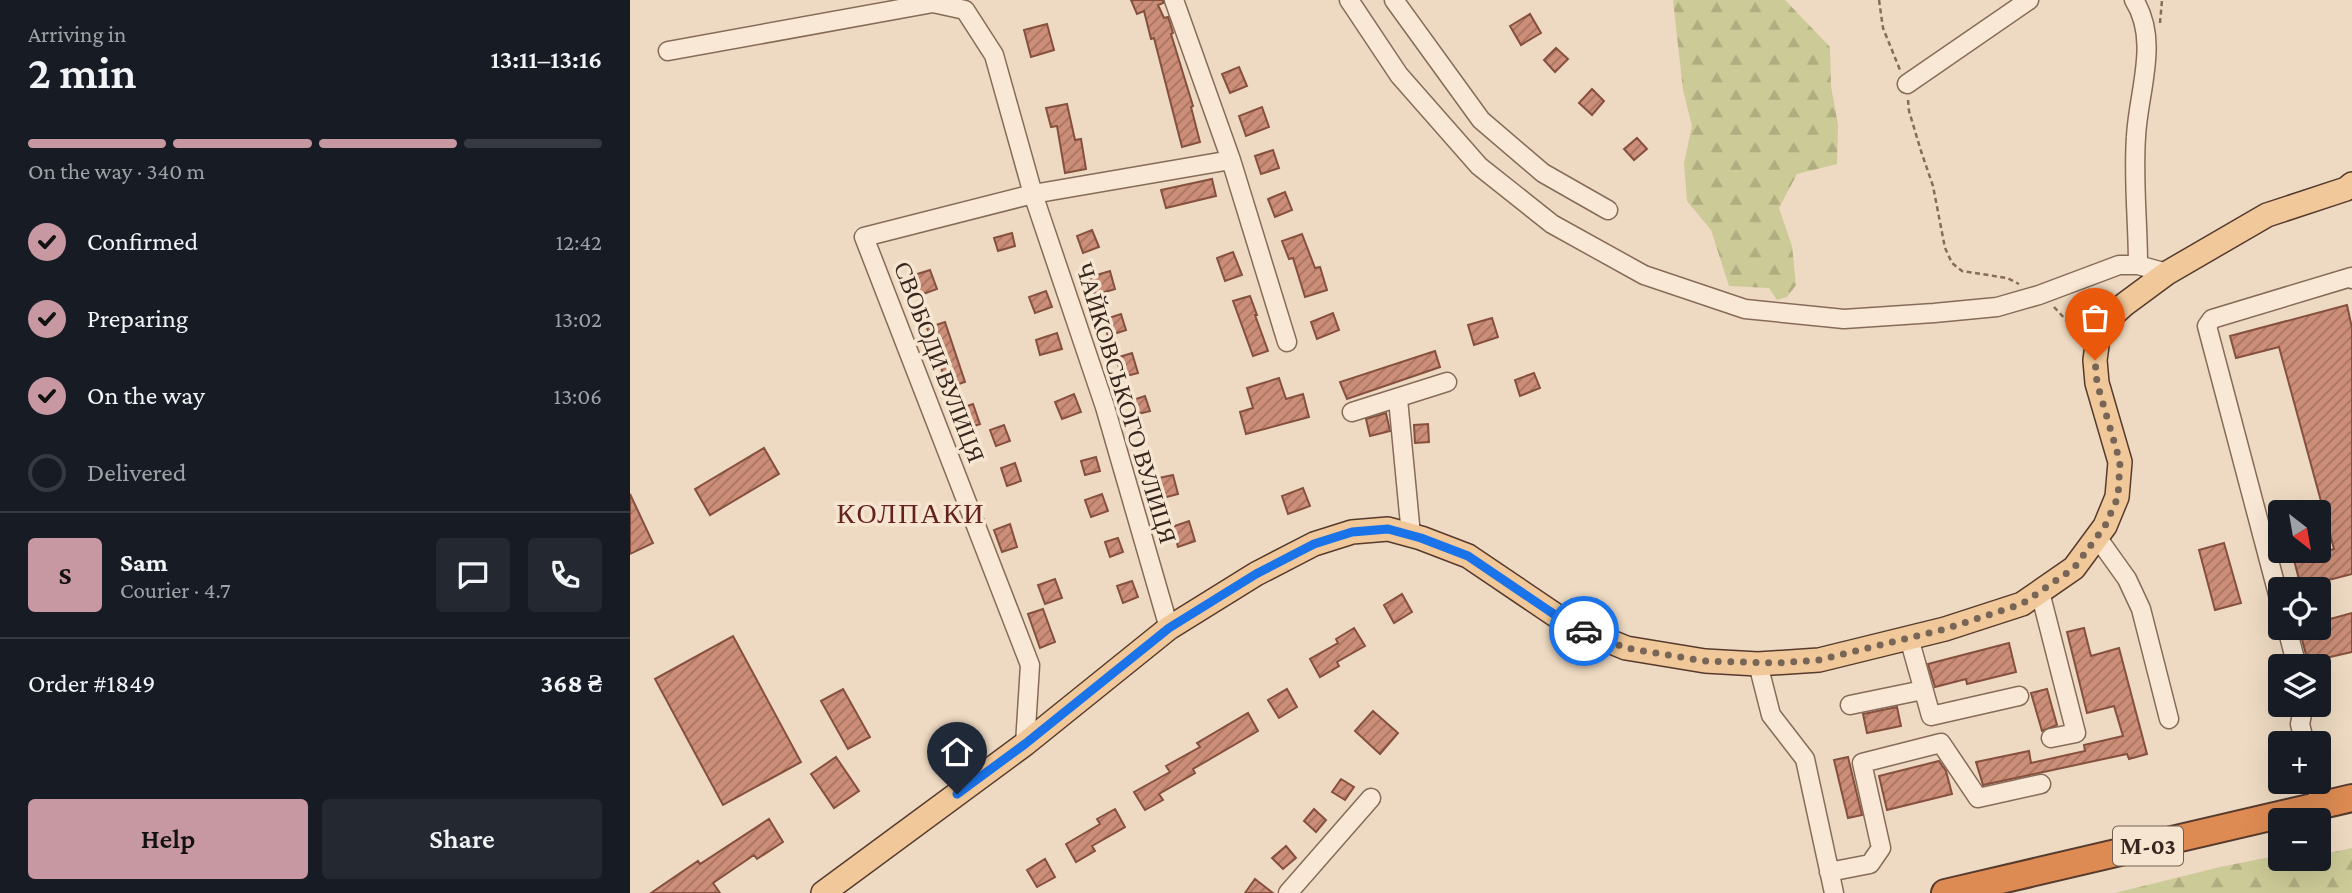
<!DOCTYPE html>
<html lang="en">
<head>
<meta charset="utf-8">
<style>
  :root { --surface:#171b24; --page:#242831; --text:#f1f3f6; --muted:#9ea1a6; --line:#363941; --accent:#c898a2 }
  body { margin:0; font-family:"Crimson Pro",serif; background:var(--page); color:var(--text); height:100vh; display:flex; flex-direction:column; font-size:26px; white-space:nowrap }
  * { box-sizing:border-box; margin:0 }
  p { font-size:23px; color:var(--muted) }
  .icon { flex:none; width:38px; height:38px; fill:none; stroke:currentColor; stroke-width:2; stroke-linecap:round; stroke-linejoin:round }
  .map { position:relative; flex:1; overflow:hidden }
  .panel { display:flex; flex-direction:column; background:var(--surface); width:630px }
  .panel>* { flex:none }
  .needle { width:46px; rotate:149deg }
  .buttons { position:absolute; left:1638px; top:500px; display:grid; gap:14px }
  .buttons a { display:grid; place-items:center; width:63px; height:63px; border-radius:7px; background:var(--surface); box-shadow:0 7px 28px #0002; font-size:35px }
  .pin { position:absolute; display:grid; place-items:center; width:60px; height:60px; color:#fff; margin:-72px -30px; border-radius:50% 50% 50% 0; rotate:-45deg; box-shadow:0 0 7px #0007 }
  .pin .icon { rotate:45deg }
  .courier { position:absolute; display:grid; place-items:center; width:70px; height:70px; margin:-35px; border:5px solid #1a73e8; border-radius:50%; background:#fff; color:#222; box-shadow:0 2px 9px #0007 }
  .overview em { font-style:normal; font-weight:600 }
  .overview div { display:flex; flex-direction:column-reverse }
  .overview { display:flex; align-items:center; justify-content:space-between; height:119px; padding:0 28px }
  h1 { font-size:46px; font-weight:600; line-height:52px }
  .bar { display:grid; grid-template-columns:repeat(4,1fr); gap:10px 7px; align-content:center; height:84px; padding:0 28px }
  .bar i { height:9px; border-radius:5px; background:var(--line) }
  .bar .current { background:var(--accent) }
  .bar p { grid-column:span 4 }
  .line { display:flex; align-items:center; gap:18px; padding:0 28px; border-top:2px solid var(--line) }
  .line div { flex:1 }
  .round { display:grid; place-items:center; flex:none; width:74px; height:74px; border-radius:7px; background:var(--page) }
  ol { padding:0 28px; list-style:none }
  li { display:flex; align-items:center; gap:21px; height:77px }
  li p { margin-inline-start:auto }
  li .icon { padding:7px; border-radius:50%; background:var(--accent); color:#111; stroke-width:4 }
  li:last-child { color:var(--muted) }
  li i { width:38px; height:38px; border:4px solid var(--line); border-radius:50% }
  .primary-button { display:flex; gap:14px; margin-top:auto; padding:14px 28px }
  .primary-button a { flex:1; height:80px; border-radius:7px; background:var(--accent); color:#111; font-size:28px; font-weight:600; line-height:80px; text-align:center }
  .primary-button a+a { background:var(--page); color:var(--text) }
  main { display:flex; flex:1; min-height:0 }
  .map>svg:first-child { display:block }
  .forest { fill:url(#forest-firs) }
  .building { fill:url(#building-hatch); stroke:#86503f; stroke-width:2 }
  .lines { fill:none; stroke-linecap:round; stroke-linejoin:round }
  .minor-casing { stroke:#876b59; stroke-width:21 }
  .major-casing { stroke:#553a2d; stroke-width:26 }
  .highway-casing { stroke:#553a2d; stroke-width:30 }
  .path { stroke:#876b59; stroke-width:2.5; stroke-dasharray:5 3.5; stroke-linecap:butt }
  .minor { stroke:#f9e8d5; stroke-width:18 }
  .major { stroke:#f1c899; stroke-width:23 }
  .highway { stroke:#dd8b52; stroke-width:26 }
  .done { stroke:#776557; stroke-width:7; stroke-dasharray:0 12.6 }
  .route { stroke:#1a73e8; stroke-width:9 }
  .labels { text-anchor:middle; stroke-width:7; stroke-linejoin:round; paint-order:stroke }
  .shield { fill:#f5e5d1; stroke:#705f53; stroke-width:2 }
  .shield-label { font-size:23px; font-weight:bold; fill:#37261d }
  .street-label { font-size:24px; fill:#37261d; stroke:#f5e5d1 }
  .quarter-label { font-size:28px; letter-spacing:2px; fill:#64211d; stroke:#f5e5d1 }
</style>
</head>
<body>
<main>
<section class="panel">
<div class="overview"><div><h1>2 min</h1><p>Arriving in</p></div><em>13:11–13:16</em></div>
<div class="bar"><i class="current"></i><i class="current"></i><i class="current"></i><i></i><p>On the way · 340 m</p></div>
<ol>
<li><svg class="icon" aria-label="check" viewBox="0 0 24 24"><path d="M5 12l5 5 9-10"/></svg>Confirmed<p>12:42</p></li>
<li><svg class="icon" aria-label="check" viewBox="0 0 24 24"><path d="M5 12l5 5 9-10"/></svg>Preparing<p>13:02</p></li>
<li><svg class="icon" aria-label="check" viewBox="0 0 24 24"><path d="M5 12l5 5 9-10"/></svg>On the way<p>13:06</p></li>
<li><i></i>Delivered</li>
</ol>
<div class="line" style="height:126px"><b class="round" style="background:var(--accent);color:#111">S</b><div><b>Sam</b><p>Courier · 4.7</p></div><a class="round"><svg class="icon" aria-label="chat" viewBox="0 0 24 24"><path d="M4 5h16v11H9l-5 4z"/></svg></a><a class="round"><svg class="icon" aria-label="phone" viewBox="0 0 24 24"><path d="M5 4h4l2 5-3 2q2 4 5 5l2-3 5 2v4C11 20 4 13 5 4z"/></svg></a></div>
<div class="line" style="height:91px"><div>Order #1849</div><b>368 ₴</b></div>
<div class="primary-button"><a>Help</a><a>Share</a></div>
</section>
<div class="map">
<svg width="1722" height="893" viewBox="0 0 1722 893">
  <defs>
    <pattern id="forest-firs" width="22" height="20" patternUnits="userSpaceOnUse" patternTransform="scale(1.75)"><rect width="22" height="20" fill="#ccca96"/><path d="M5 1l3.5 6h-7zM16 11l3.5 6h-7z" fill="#b0ad81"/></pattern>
    <pattern id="building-hatch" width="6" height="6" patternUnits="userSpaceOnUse" patternTransform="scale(1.75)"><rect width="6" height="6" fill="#cc8e78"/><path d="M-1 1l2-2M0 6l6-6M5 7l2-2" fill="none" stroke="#a67462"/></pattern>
  </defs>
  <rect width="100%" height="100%" fill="#eedac2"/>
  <path class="forest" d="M1043,0H1155L1200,47L1201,86L1208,125L1207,164L1167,174L1149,208L1162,246L1166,285L1157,297L1147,300L1139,288L1099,286L1081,230L1057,201L1054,163L1062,126L1053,90Z
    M1722,848V893H1485L1590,867L1650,855V859H1689V852L1699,853Z"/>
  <path class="building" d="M501,0H533V3L528,5L534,18L538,17L540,23L543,33L541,34L563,106L561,107L570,142L552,147L524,38L521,39L514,11L507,14Z
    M900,14L911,33L891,45L880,26Z
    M417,24L424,50L401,57L394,30Z
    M926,48L938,59L925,72L914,60Z
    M609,67L617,86L600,93L592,74Z
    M962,89L974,101L962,115L949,103Z
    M437,104L445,140L451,139L456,169L435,173L427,126L421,127L416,108Z
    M632,107L639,127L616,136L609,116Z
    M1007,138L1017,149L1004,160L994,149Z
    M643,150L649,168L631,174L625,156Z
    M582,179L586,196L536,208L531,190Z
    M655,192L662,210L645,217L638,199Z
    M462,230L469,247L453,253L447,236Z
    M382,233L385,246L368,251L364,238Z
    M672,234L685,268L690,267L697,290L675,297L663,258L659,259L652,241Z
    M603,252L612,275L595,281L587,258Z
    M300,270L307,289L288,296L281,276Z
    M480,271L485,289L465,295L460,277Z
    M416,291L422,307L405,313L399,297Z
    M620,296L627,315H625L638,351L623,356L603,301Z
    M1717,305L1722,328V574L1671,587L1664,560L1704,549L1649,347L1606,358L1600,336Z
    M703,313L709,330L687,339L681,322Z
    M491,314L496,330L478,336L473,320Z
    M862,318L868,337L844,345L838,325Z
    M315,322L335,382L318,388L297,328Z
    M427,333L432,349L410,355L406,340Z
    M805,351L810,367L717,399L710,382Z
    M502,353L508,373L492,377L486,358Z
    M904,373L910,388L890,396L885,380Z
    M649,378L656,399L673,394L679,417L616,434L610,412L623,408L617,388Z
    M444,394L451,412L432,419L425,402Z
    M515,396L520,411L504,415L500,401Z
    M343,404L350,424L332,430L325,410Z
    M756,413L760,431L740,436L736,419Z
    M798,424L799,442L785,443L784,425Z
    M374,425L380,441L366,446L360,430Z
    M134,448L149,474L80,515L65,489Z
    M466,457L470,471L455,475L451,461Z
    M385,463L391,481L377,486L371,468Z
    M543,475L548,494L529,499L524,479Z
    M673,488L680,506L658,514L652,496Z
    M0,494L23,543L0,554Z
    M472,494L478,511L461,517L455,500Z
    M559,521L565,541L548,547L542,527Z
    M380,524L387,547L372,552L364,530Z
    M488,538L493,552L480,557L475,542Z
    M1594,543L1611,603L1585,610L1569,550Z
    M425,579L432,598L415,604L408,585Z
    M502,581L508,597L493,603L487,586Z
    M772,594L782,612L764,623L754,605Z
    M413,609L425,642L410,648L398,614Z
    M1722,613V652L1678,662L1669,628H1689V622Z
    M724,628L735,646L707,662L709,666L690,677L680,659L708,643L706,639Z
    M1454,628L1461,656L1489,648L1517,754L1499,759L1497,754L1353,785L1346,762L1399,751L1401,763L1455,751L1454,745L1493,736L1484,706L1457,713L1437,632Z
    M103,636L171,762L93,805L25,679Z
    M1379,643L1386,672L1337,684L1336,679L1305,687L1298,664Z
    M213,689L240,737L218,749L191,701Z
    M657,689L667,707L649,718L638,700Z
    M1417,689L1427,725L1412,731L1401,693Z
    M1267,707L1271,726L1237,733L1233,714Z
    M743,711L768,733L750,754L725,731Z
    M618,713L628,731L563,769L565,773L529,794L533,800L515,810L504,792L540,772L536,766L570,747L567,743Z
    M206,757L229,791L204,808L181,774Z
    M1218,757L1232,815L1218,818L1204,760Z
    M1309,761L1316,771L1322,794L1257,810L1249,776Z
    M711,779L724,787L715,800L702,792Z
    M485,809L495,827L462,846L465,851L446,862L436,844L470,824L467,819Z
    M684,809L696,820L686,832L674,821Z
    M139,819L153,842L127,859L124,855L83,883L90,893H21L68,861L70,864Z
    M656,846L666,858L653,869L642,858Z
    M415,859L425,877L407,887L397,870Z
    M625,879L643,893H615Z"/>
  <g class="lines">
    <defs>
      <path id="minor" d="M544,0L601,160L657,342
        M719,0L769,75L849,166L922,224L1014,275L1115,309L1214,319L1304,313L1367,307L1409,295L1489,265H1508L1537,273
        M764,0L851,120L913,173L978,210
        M1504,0C1530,41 1508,92 1506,137C1503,179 1508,223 1508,265
        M38,51L303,3L335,10L364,55L403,194L475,407L539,628
        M1277,84L1399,0
        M768,399L781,535
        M722,412L817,382
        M1467,537L1497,579L1511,609L1539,719
        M1410,592L1446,733L1421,738
        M1650,602L1577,326L1582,319L1721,277L1722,279
        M1657,628L1667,667
        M1279,638L1301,716L1389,696
        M1128,664L1141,715L1175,759L1204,893
        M1220,705L1293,690
        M1674,705L1670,724L1675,744
        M395,744L400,665L234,237L403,194L601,160
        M1685,782L1692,806
        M1199,872L1240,864L1251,848L1232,763L1311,743L1348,798L1411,784
        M658,893L741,798"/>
      <path id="major" d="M193,893L395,744L539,628L626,574L684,544L722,532L758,529L791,538L838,556L940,625L996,648L1075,661L1128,664L1189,660L1315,629L1392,604L1444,568L1475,526L1487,497L1490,462L1467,383L1465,360L1468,338L1477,320L1495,304L1537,273L1637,215L1716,189L1722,184"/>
      <path id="highway" d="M1315,893L1722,798"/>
    </defs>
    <use href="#minor" class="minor-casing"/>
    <use href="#major" class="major-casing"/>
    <use href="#highway" class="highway-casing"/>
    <path class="path" d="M1249,0L1253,28L1270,70
      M1530,23L1532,0
      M1278,100L1279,111L1291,151L1303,186L1315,248L1322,263L1332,271L1377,278L1389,284
      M1424,307L1450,335"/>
    <use href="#minor" class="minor"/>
    <use href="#major" class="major"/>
    <use href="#highway" class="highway"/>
  </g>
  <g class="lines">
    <path class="done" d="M954,631L996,648L1074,661L1148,663L1189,660L1279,638L1315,629L1392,604L1444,568L1475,526L1488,497L1490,462L1467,383L1465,360"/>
    <path class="route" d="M327,794L395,744L539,628L626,574L684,544L722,532L758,529L791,538L838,556L940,625L954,631"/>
  </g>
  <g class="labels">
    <rect class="shield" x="1483" y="826.5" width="70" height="39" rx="5"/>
    <g class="shield-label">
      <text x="1518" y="854">М-03</text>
    </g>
    <g class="street-label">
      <text transform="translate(309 362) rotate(69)" y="8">СВОБОДИ ВУЛИЦЯ</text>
      <text transform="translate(496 403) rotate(73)" y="8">ЧАЙКОВСЬКОГО ВУЛИЦЯ</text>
    </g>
    <g class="quarter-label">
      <text x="281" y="523">КОЛПАКИ</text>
    </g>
  </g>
</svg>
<div class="buttons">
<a><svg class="needle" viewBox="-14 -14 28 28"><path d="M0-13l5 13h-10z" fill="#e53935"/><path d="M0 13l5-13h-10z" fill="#9ea1a6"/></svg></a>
<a><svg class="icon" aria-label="locate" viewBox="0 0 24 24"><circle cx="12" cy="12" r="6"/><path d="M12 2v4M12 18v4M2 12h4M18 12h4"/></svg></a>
<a><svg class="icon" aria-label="layers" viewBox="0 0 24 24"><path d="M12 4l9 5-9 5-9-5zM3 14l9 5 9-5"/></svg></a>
<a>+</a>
<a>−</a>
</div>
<div class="pin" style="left:1465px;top:360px;background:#ea580c"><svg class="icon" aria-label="bag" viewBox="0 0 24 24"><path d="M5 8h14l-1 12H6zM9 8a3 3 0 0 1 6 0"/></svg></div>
<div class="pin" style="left:327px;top:794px;background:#1f2937"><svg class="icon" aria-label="home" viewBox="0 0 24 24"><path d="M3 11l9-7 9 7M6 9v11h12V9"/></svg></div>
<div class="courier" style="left:954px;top:631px"><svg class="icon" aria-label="car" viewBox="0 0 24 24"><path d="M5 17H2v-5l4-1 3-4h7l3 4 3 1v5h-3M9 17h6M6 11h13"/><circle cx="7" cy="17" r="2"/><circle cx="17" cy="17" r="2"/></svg></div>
</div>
</main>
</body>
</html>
